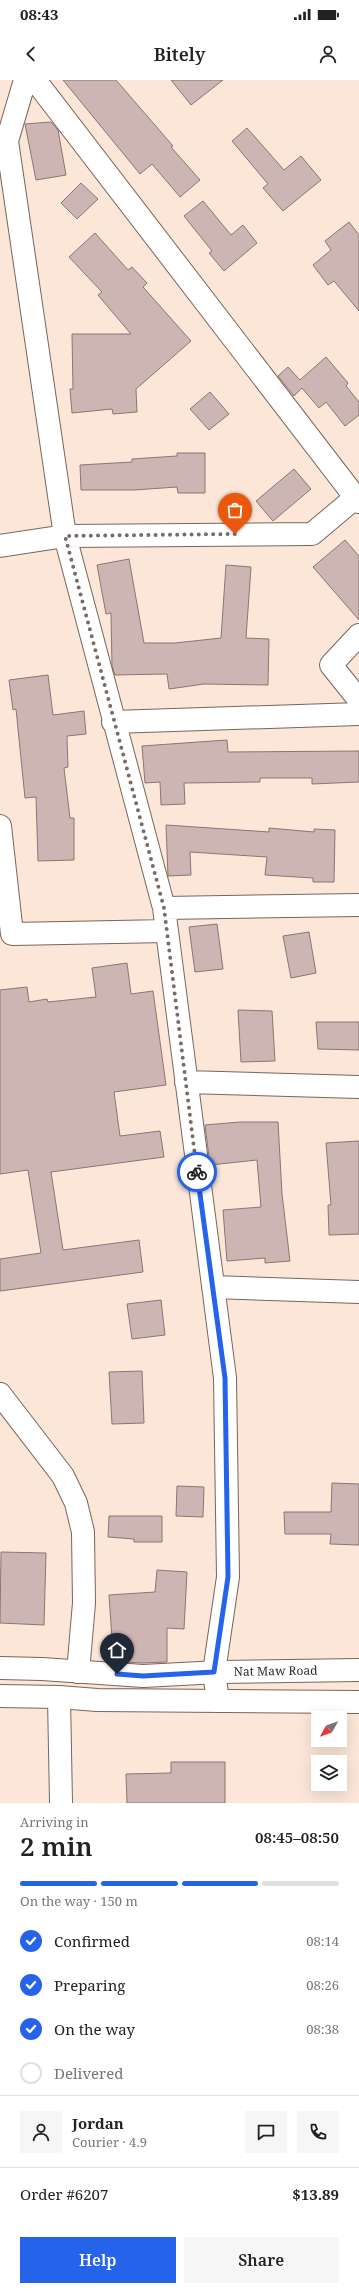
<!DOCTYPE html>
<html lang="en">
<head>
<meta charset="utf-8">
<style>
  :root { --surface:#fff; --page:#f6f6f6; --text:#222; --muted:#767676; --line:#e0e0e0; --accent:#2563eb }
  body { margin:0; font-family:"Noto Serif",serif; background:var(--page); color:var(--text); height:100vh; display:flex; flex-direction:column; font-size:15px; white-space:nowrap }
  * { box-sizing:border-box; margin:0 }
  p { font-size:13px; color:var(--muted) }
  .icon { flex:none; width:22px; height:22px; fill:none; stroke:currentColor; stroke-width:2; stroke-linecap:round; stroke-linejoin:round }
  .map { position:relative; height:1723px; overflow:hidden }
  .details { display:flex; flex-direction:column; background:var(--surface); flex:1 }
  .details>* { flex:none }
  .needle { width:26px; rotate:230deg }
  .fabs { position:absolute; left:311px; top:1631px; display:grid; gap:8px }
  .fabs a { display:grid; place-items:center; width:36px; height:36px; border-radius:0px; background:var(--surface); box-shadow:0 4px 16px #0002; font-size:20px }
  .pin { position:absolute; display:grid; place-items:center; width:34px; height:34px; color:#fff; margin:-41px -17px; border-radius:50% 50% 50% 0; rotate:-45deg; box-shadow:0 0 4px #0007 }
  .pin .icon { rotate:45deg }
  .courier { position:absolute; display:grid; place-items:center; width:40px; height:40px; margin:-20px; border:3px solid #2563eb; border-radius:50%; background:#fff; color:#222; box-shadow:0 1px 5px #0007 }
  .overview em { font-style:normal; font-weight:600 }
  .overview div { display:flex; flex-direction:column-reverse }
  .overview { display:flex; align-items:center; justify-content:space-between; height:68px; padding:0 20px }
  h1 { font-size:26px; font-weight:600; line-height:30px }
  .bar { display:grid; grid-template-columns:repeat(4,1fr); gap:6px 4px; align-content:center; height:48px; padding:0 20px }
  .bar i { height:5px; border-radius:3px; background:var(--line) }
  .bar .selected { background:var(--accent) }
  .bar p { grid-column:span 4 }
  .line { display:flex; align-items:center; gap:10px; padding:0 20px; border-top:1px solid var(--line) }
  .line div { flex:1 }
  .round { display:grid; place-items:center; flex:none; width:42px; height:42px; border-radius:0px; background:var(--page) }
  ol { padding:0 20px; list-style:none }
  li { display:flex; align-items:center; gap:12px; height:44px }
  li p { margin-inline-start:auto }
  li .icon { padding:4px; border-radius:50%; background:var(--accent); color:#fff; stroke-width:4 }
  li:last-child { color:var(--muted) }
  li i { width:22px; height:22px; border:2px solid var(--line); border-radius:50% }
  .button { display:flex; gap:8px; margin-top:auto; padding:8px 20px }
  .button a { flex:1; height:46px; border-radius:0px; background:var(--accent); color:#fff; font-size:16px; font-weight:600; line-height:46px; text-align:center }
  .button a+a { background:var(--page); color:var(--text) }
  .status { display:flex; justify-content:space-between; align-items:center; height:28px; padding:0 20px; background:var(--surface); direction:ltr }
  .status svg { height:11px; fill:currentColor }
  header { display:flex; justify-content:space-between; align-items:center; height:52px; padding:0 20px; background:var(--surface); font-size:18px; font-weight:600 }
  .map>svg:first-child { display:block }
  .building { fill:#ceb5b3; stroke:#8c7572 }
  .lines { fill:none; stroke-linecap:round; stroke-linejoin:round }
  .street-casing { stroke:#78665a; stroke-width:24 }
  .primary-casing { stroke:#78665a; stroke-width:24 }
  .street { stroke:#fff; stroke-width:22 }
  .primary { stroke:#fff; stroke-width:22 }
  .done { stroke:#786c64; stroke-width:4; stroke-dasharray:0 7.2 }
  .route { stroke:#2563eb; stroke-width:5 }
  .labels { text-anchor:middle; stroke-width:4; stroke-linejoin:round; paint-order:stroke }
  .street-label { font-size:12px; fill:#322a25; stroke:#fff }
</style>
</head>
<body>
<div class="status"><b>08:43</b><svg viewBox="0 0 49 12"><path d="M0 12V9h3v3zM5 12V6h3v6zM10 12V3h3v9zM15 12V0h3v12zM26 1h20v11H26zM47 4h2v5h-2z"/></svg></div>
<header><svg class="icon" aria-label="back" viewBox="0 0 24 24"><path d="M15 5l-7 7 7 7"/></svg>Bitely<svg class="icon" aria-label="person" viewBox="0 0 24 24"><circle cx="12" cy="8" r="4"/><path d="M4 21q1-7 8-7t8 7"/></svg></header>
<div class="map">
<svg width="359" height="1723" viewBox="0 0 359 1723">
  <rect width="100%" height="100%" fill="#fbe6d8"/>
  <path class="building" d="M63,0H116L173,66L171,67L200,100L180,117L152,84L140,94Z
    M171,0H223L191,25Z
    M51,42L58,50L66,95L36,100L25,44Z
    M247,48L284,90L301,76L321,100L283,131L263,108L268,104L232,61Z
    M81,103L98,119L77,139L61,123Z
    M203,121L231,155L243,145L257,163L224,191L209,173L212,171L184,136Z
    M349,142L359,155V231L334,201L328,205L313,185L331,170L325,161Z
    M95,153L128,190L132,187L147,203L143,207L191,261L136,309L137,332L113,334L112,329L72,333L70,309H73L72,254H131L98,215L102,212L69,177Z
    M326,277L348,303L346,306L359,322V335L345,346L326,322L319,328L302,308L294,316L278,296L288,287L300,300Z
    M210,312L229,334L209,350L190,329Z
    M177,373H205V413H178L177,407L134,410H81L80,385L132,382V379L177,376Z
    M294,389L311,409L273,441L256,421Z
    M345,460L359,476V540L313,487Z
    M129,479L144,563H175L221,558L226,485L251,487L246,558L269,559L268,605L204,604L169,609L167,594L115,595L112,586L111,533L106,534L97,485Z
    M48,595L53,635L84,631L86,654L67,656L68,687L64,688L70,738H74V780L38,781L36,717L25,718L16,629L13,630L9,600Z
    M227,660L228,672L359,671V702L312,704V698H260V702L184,703L185,724L161,725L160,702L145,703L142,666Z
    M166,745L269,752V748L314,752V749L335,750L334,802H313V798L265,795L267,777L190,772L191,795L168,796Z
    M217,844L223,889L195,892L189,847Z
    M309,852L316,893L291,898L283,856Z
    M127,883L131,914L153,911L166,1005L114,1012L120,1056L160,1051L164,1077L51,1092L63,1170L139,1160L143,1192L0,1211V1179L41,1173L28,1090L0,1094V910L27,907L29,922L47,919L48,922L96,917L92,888Z
    M238,930L272,931L275,981L241,982Z
    M316,942H359V970L318,969Z
    M240,1042H278L282,1114L290,1181L265,1183V1178L227,1181L223,1130L261,1127L257,1080L210,1085L205,1045Z
    M359,1061V1154L329,1155L328,1125H331L326,1063Z
    M161,1220L165,1255L132,1259L127,1224Z
    M142,1291L144,1343L112,1344L109,1292Z
    M332,1403L359,1404V1465L330,1464L331,1454H285L284,1432H331Z
    M177,1406L204,1407L203,1437L176,1436Z
    M109,1436H162V1462H134V1459L108,1457Z
    M1,1472L46,1473L44,1545L0,1543Z
    M157,1490L187,1492L184,1549L167,1548V1582L143,1583L108,1581V1559H112L109,1515L155,1512Z
    M171,1682H225V1723H127L126,1694L171,1693Z"/>
  <g class="lines">
    <defs>
      <path id="street" d="M25,0L7,61L65,456L164,828L167,851L225,1298L228,1497L214,1592L218,1621
        M35,0L359,422
        M0,466L65,456L312,454L355,418
        M359,555L331,585L359,620
        M113,642L359,634
        M0,746L12,854L167,851
        M164,828L359,825
        M186,1002L359,1007
        M213,1207L359,1212
        M0,1314L63,1396L76,1423L83,1452L84,1523L78,1592
        M59,1617L61,1723"/>
      <g id="primary">
        <path id="s1" d="M0,1588L42,1589L143,1596L219,1592L359,1590"/>
        <path d="M0,1616L59,1617L97,1620L359,1622"/>
      </g>
    </defs>
    <use href="#street" class="street-casing"/>
    <use href="#primary" class="primary-casing"/>
    <use href="#street" class="street"/>
    <use href="#primary" class="primary"/>
  </g>
  <g class="lines">
    <path class="done" d="M197,1092L164,828L65,456L235,454"/>
    <path class="route" d="M117,1594L143,1596L214,1592L228,1497L225,1298L197,1092"/>
  </g>
  <g class="labels">
    <g class="street-label">
      <text dy="4" stroke="none"><textPath href="#s1" startOffset="276">Nat Maw Road</textPath></text>
    </g>
  </g>
</svg>
<div class="fabs">
<a><svg class="needle" viewBox="-14 -14 28 28"><path d="M0-13l5 13h-10z" fill="#e53935"/><path d="M0 13l5-13h-10z" fill="#767676"/></svg></a>
<a><svg class="icon" aria-label="layers" viewBox="0 0 24 24"><path d="M12 4l9 5-9 5-9-5zM3 14l9 5 9-5"/></svg></a>
</div>
<div class="pin" style="left:235px;top:454px;background:#ea580c"><svg class="icon" aria-label="bag" viewBox="0 0 24 24"><path d="M5 8h14l-1 12H6zM9 8a3 3 0 0 1 6 0"/></svg></div>
<div class="pin" style="left:117px;top:1594px;background:#1f2937"><svg class="icon" aria-label="home" viewBox="0 0 24 24"><path d="M3 11l9-7 9 7M6 9v11h12V9"/></svg></div>
<div class="courier" style="left:197px;top:1092px"><svg class="icon" aria-label="bike" viewBox="0 0 24 24"><circle cx="6" cy="16" r="4"/><circle cx="18" cy="16" r="4"/><path d="M6 16l4-8h5l3 8M10 8l3 8H6M13 5h3"/></svg></div>
</div>
<section class="details">
<div class="overview"><div><h1>2 min</h1><p>Arriving in</p></div><em>08:45–08:50</em></div>
<div class="bar"><i class="selected"></i><i class="selected"></i><i class="selected"></i><i></i><p>On the way · 150 m</p></div>
<ol>
<li><svg class="icon" aria-label="check" viewBox="0 0 24 24"><path d="M5 12l5 5 9-10"/></svg>Confirmed<p>08:14</p></li>
<li><svg class="icon" aria-label="check" viewBox="0 0 24 24"><path d="M5 12l5 5 9-10"/></svg>Preparing<p>08:26</p></li>
<li><svg class="icon" aria-label="check" viewBox="0 0 24 24"><path d="M5 12l5 5 9-10"/></svg>On the way<p>08:38</p></li>
<li><i></i>Delivered</li>
</ol>
<div class="line" style="height:72px"><a class="round"><svg class="icon" aria-label="person" viewBox="0 0 24 24"><circle cx="12" cy="8" r="4"/><path d="M4 21q1-7 8-7t8 7"/></svg></a><div><b>Jordan</b><p>Courier · 4.9</p></div><a class="round"><svg class="icon" aria-label="chat" viewBox="0 0 24 24"><path d="M4 5h16v11H9l-5 4z"/></svg></a><a class="round"><svg class="icon" aria-label="phone" viewBox="0 0 24 24"><path d="M5 4h4l2 5-3 2q2 4 5 5l2-3 5 2v4C11 20 4 13 5 4z"/></svg></a></div>
<div class="line" style="height:52px"><div>Order #6207</div><b>$13.89</b></div>
<div class="button"><a>Help</a><a>Share</a></div>
</section>
</body>
</html>
